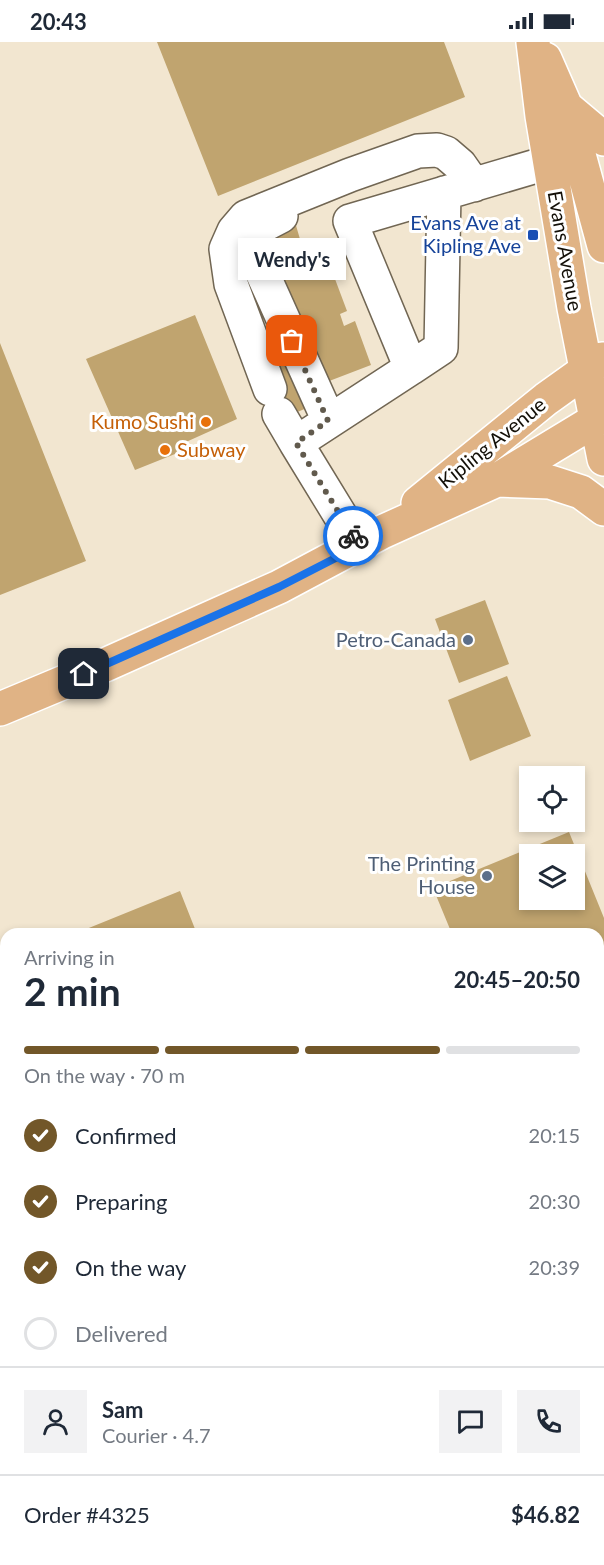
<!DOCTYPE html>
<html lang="en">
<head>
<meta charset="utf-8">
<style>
  :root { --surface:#fff; --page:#f2f2f3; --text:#1f2937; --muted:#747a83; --line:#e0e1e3; --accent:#725729 }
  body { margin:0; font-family:Lato,sans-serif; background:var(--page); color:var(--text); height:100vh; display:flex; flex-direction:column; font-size:22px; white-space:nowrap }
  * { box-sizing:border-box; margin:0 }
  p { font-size:20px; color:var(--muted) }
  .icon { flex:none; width:33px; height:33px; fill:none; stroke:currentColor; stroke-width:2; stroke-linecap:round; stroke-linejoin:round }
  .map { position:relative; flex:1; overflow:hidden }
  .details { position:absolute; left:0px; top:886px; width:604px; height:638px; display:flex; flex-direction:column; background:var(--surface); border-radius:18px 18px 0 0; box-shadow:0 3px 9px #0003 }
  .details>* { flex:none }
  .tools { position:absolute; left:519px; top:724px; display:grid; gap:12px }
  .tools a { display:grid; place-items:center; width:66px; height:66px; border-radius:0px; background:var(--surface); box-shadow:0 3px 9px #0003; font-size:30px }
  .pin { position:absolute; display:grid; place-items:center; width:51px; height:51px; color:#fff; margin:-26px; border-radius:12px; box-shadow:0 3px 9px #0006 }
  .courier { position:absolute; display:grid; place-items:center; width:60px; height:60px; margin:-30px; border:4px solid #1a73e8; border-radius:50%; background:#fff; color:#222; box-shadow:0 2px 8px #0007 }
  .bubble { position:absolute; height:42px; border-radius:0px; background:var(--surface); box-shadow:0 3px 9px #0003; font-size:20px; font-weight:700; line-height:42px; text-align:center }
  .summary em { font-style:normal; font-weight:700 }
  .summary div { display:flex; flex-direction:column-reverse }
  .summary { display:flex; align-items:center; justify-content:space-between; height:102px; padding:0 24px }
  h1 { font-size:39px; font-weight:700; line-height:45px }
  .bar { display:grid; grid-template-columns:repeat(4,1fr); gap:9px 6px; align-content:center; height:72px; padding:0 24px }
  .bar i { height:8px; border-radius:4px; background:var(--line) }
  .bar .active { background:var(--accent) }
  .bar p { grid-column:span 4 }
  .line { display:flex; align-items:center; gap:15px; padding:0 24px; border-top:2px solid var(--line) }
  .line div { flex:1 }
  .round { display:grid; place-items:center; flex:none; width:63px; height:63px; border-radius:0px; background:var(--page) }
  ol { padding:0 24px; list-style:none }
  li { display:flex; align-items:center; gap:18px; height:66px }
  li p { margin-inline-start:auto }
  li .icon { padding:6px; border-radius:50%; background:var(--accent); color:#fff; stroke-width:4 }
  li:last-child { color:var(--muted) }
  li i { width:33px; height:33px; border:3px solid var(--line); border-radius:50% }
  .status { display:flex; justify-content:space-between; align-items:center; height:42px; padding:0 30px; background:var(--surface); direction:ltr }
  .status svg { height:16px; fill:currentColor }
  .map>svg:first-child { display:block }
  .building { fill:#c0a46f; fill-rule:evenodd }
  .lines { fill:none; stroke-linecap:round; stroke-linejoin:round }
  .minor-casing { stroke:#716653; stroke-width:36 }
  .major-casing { stroke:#fff; stroke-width:36 }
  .minor { stroke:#fff; stroke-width:33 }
  .major { stroke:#e0b385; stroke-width:33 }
  .rail-casing { stroke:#5c5548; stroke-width:7 }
  .rail { stroke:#fff; stroke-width:4.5; stroke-dasharray:14; stroke-linecap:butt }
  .done { stroke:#615a4d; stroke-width:6; stroke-dasharray:0 10.8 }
  .route { stroke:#1a73e8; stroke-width:8 }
  .transit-dot { fill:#1a4fb4; stroke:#fff; stroke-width:2 }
  .food-dot { fill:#e8710a; stroke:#fff; stroke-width:2 }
  .service-dot { fill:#5c6f8a; stroke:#fff; stroke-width:2 }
  .labels { text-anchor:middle; stroke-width:6; stroke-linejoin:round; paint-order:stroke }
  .transit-label { font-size:20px; fill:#164399; stroke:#fff; text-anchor:end }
  .street-label { font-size:20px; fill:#130f07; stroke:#fff }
  .food-label { font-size:20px; fill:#c56008; stroke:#fff; text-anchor:end }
  .service-label { font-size:20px; fill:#4e5e75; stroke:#fff; text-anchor:end }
</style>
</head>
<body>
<div class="status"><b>20:43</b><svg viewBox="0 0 49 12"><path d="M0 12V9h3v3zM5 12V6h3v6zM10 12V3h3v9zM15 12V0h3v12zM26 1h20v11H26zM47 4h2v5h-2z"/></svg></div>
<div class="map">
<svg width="604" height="1523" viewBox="0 0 604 1523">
  <rect width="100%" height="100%" fill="#f2e6d0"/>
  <path class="building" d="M157,0H444L465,55L218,154Z
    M295,180L304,211L282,218L272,187Z
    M329,221L347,269L340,272L344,284L355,279L371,323L324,341L282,239Z
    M195,273L237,377L186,400L185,408L135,428L86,317Z
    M280,297L314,363L295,371L261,351L266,304Z
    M0,301L86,519L0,553Z
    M485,558L509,622L459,641L435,577Z
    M507,634L531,694L470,719L448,658Z
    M569,790L604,876V1046L598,1048V892H452L433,846ZM530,813H574V858H530Z
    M180,849L197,892H74Z
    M6,920V1423L0,1426V922Z
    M518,1518H569L571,1523H506Z"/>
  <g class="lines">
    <defs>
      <path id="minor" d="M444,151L441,306L411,326L350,179L550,120
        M281,174L258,186L251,201L257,219L329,379
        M270,347L231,242L226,207L234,189L246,175L350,133L418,109L437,108L446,111L460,123L474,143
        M279,372L296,401
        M359,504L296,401L411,326"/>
      <path id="major" d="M533,0L542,74L574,266L604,417
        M545,17L566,65L604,204
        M566,65L604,97
        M497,438L550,440L581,450L604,467
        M418,461L546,357L602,317
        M0,667L105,623L279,545L382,490L497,438L604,373"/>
    </defs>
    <use href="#minor" class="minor-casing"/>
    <use href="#major" class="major-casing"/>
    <use href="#minor" class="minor"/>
    <use href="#major" class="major"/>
    <defs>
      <path id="rail" d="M0,1439L6,1436
        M0,1459L6,1456"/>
    </defs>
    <use href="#rail" class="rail-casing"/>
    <use href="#rail" class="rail"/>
  </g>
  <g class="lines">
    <path class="done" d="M292,299L328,379L296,401L353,494"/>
    <path class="route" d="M84,632L279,545L359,504L353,494"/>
  </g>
  <rect class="transit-dot" x="527" y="187" width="12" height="12" rx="3"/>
  <g class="food-dot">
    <circle cx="206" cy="380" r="6"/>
    <circle cx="165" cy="408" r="6"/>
  </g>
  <g class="service-dot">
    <circle cx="468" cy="598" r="6"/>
    <circle cx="487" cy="834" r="6"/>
  </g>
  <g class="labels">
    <g class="transit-label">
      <text x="521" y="188">Evans Ave at<tspan x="521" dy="23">Kipling Ave</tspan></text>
    </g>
    <g class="street-label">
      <text transform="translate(565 209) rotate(80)" y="7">Evans Avenue</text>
      <text transform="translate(492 401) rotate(-39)" y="7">Kipling Avenue</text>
    </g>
    <g class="food-label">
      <text x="194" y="387">Kumo Sushi</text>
      <text x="177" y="415" text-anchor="start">Subway</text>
    </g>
    <g class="service-label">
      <text x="456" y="605">Petro-Canada</text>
      <text x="475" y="829">The Printing<tspan x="475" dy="23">House</tspan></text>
    </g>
  </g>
</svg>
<div class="tools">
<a><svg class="icon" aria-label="locate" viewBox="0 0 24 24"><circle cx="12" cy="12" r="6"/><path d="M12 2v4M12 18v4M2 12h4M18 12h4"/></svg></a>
<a><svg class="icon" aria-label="layers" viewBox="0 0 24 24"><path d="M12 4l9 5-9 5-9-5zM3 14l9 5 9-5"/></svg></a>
</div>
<div class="pin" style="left:292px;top:299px;background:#ea580c"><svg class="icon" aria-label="bag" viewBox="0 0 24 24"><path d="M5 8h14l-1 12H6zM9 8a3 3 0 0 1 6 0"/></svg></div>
<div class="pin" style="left:84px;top:632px;background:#1f2937"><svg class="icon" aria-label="home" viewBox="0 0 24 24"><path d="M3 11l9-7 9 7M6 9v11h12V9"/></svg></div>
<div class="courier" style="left:353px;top:494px"><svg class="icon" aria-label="bike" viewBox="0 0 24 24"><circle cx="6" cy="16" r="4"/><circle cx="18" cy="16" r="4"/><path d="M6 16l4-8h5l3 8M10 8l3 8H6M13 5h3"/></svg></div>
<div class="bubble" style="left:238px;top:196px;width:108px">Wendy's</div>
<section class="details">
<div class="summary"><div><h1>2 min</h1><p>Arriving in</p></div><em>20:45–20:50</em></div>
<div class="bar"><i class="active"></i><i class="active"></i><i class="active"></i><i></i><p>On the way · 70 m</p></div>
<ol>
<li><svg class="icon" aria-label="check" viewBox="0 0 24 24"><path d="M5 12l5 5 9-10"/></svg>Confirmed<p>20:15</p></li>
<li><svg class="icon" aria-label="check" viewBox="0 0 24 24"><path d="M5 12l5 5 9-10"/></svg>Preparing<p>20:30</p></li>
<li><svg class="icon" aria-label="check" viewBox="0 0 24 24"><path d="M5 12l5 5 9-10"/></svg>On the way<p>20:39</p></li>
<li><i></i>Delivered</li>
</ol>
<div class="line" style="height:108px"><a class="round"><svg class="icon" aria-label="person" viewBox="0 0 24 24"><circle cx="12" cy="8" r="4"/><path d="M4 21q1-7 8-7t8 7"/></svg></a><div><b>Sam</b><p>Courier · 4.7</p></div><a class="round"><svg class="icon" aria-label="chat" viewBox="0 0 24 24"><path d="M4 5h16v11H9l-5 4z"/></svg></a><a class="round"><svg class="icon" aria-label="phone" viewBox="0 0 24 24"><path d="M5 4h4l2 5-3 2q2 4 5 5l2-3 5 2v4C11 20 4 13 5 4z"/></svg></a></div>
<div class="line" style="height:78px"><div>Order #4325</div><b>$46.82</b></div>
</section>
</div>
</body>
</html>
